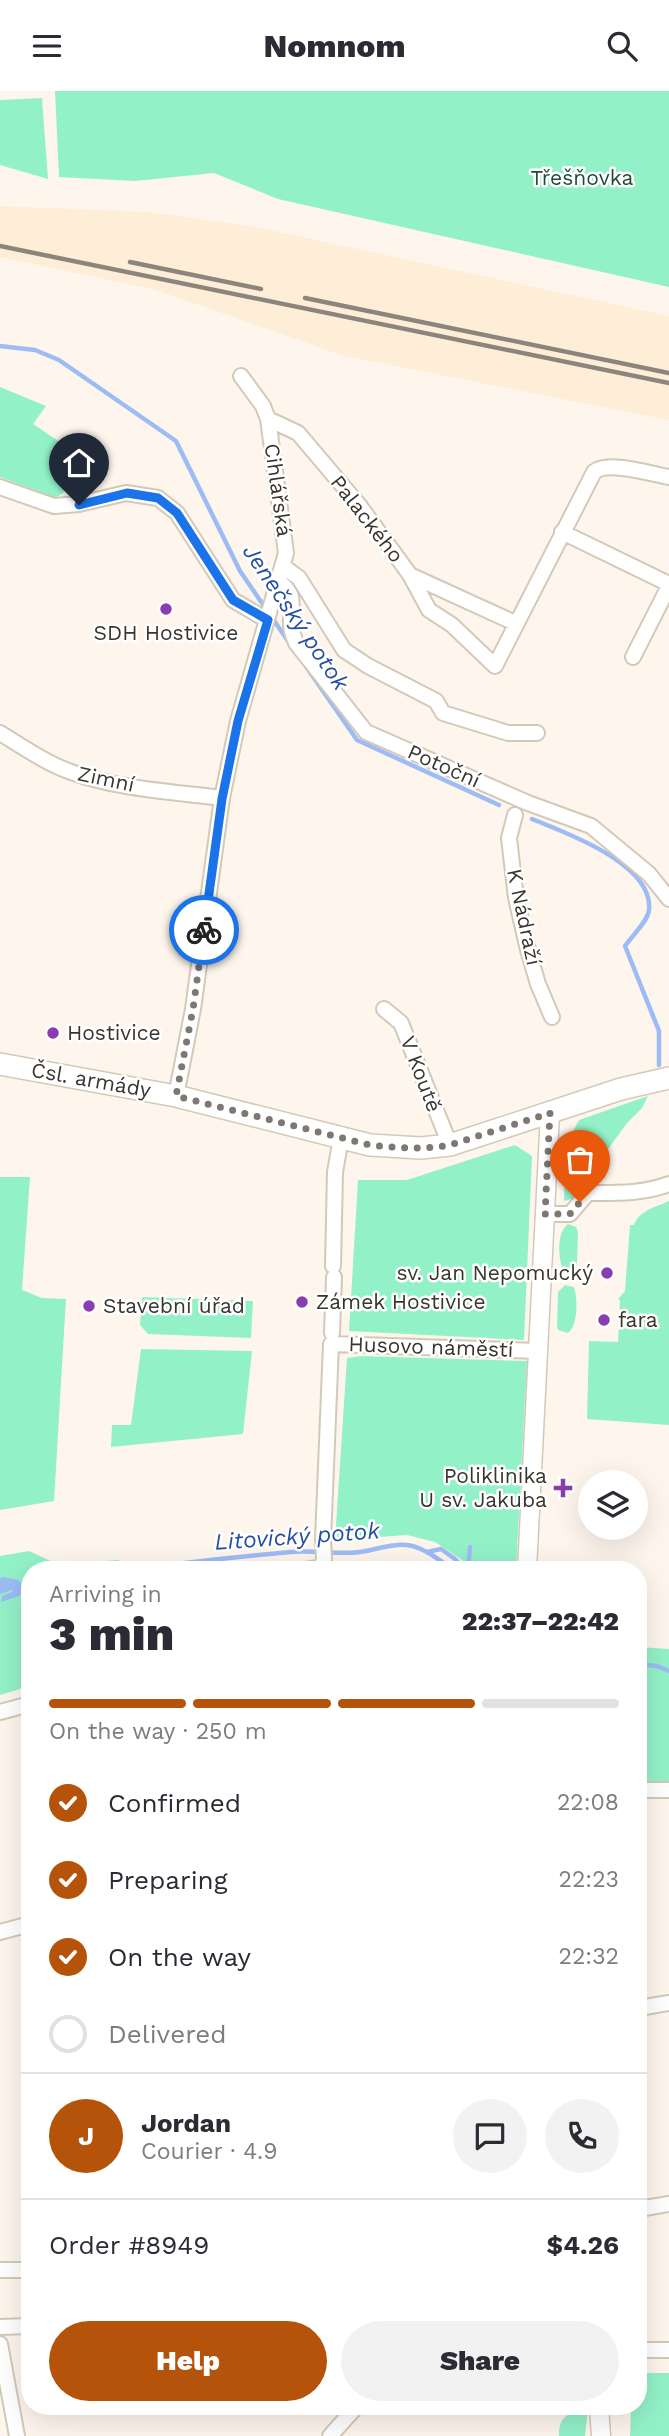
<!DOCTYPE html>
<html lang="en">
<head>
<meta charset="utf-8">
<style>
  :root { --surface:#fff; --page:#f2f2f3; --text:#2b2b33; --muted:#7c7c81; --line:#e1e1e2; --accent:#b45309 }
  body { margin:0; font-family:"Work Sans",sans-serif; background:var(--page); color:var(--text); height:100vh; display:flex; flex-direction:column; font-size:26px; white-space:nowrap }
  * { box-sizing:border-box; margin:0 }
  p { font-size:23px; color:var(--muted) }
  .icon { flex:none; width:38px; height:38px; fill:none; stroke:currentColor; stroke-width:2; stroke-linecap:round; stroke-linejoin:round }
  .map { position:relative; flex:1; overflow:hidden }
  .panel { position:absolute; left:21px; top:1470px; width:626px; height:854px; display:flex; flex-direction:column; background:var(--surface); border-radius:28px; box-shadow:0 7px 28px #0002 }
  .panel>* { flex:none }
  .tools { position:absolute; left:578px; top:1379px; display:grid; gap:14px }
  .tools a { display:grid; place-items:center; width:70px; height:70px; border-radius:50%; background:var(--surface); box-shadow:0 7px 28px #0002; font-size:35px }
  .pin { position:absolute; display:grid; place-items:center; width:60px; height:60px; color:#fff; margin:-72px -30px; border-radius:50% 50% 50% 0; rotate:-45deg; box-shadow:0 0 7px #0007 }
  .pin .icon { rotate:45deg }
  .courier { position:absolute; display:grid; place-items:center; width:70px; height:70px; margin:-35px; border:5px solid #1a73e8; border-radius:50%; background:#fff; color:#222; box-shadow:0 2px 9px #0007 }
  .headline em { font-style:normal; font-weight:800 }
  .headline div { display:flex; flex-direction:column-reverse }
  .headline { display:flex; align-items:center; justify-content:space-between; height:119px; padding:0 28px }
  h1 { font-size:46px; font-weight:800; line-height:52px }
  .bar { display:grid; grid-template-columns:repeat(4,1fr); gap:10px 7px; align-content:center; height:84px; padding:0 28px }
  .bar i { height:9px; border-radius:5px; background:var(--line) }
  .bar .current { background:var(--accent) }
  .bar p { grid-column:span 4 }
  .line { display:flex; align-items:center; gap:18px; padding:0 28px; border-top:2px solid var(--line) }
  .line div { flex:1 }
  .round { display:grid; place-items:center; flex:none; width:74px; height:74px; border-radius:37px; background:var(--page) }
  ol { padding:0 28px; list-style:none }
  li { display:flex; align-items:center; gap:21px; height:77px }
  li p { margin-inline-start:auto }
  li .icon { padding:7px; border-radius:50%; background:var(--accent); color:#fff; stroke-width:4 }
  li:last-child { color:var(--muted) }
  li i { width:38px; height:38px; border:4px solid var(--line); border-radius:50% }
  .button { display:flex; gap:14px; margin-top:auto; padding:14px 28px }
  .button a { flex:1; height:80px; border-radius:42px; background:var(--accent); color:#fff; font-size:28px; font-weight:800; line-height:80px; text-align:center }
  .button a+a { background:var(--page); color:var(--text) }
  header { display:flex; justify-content:space-between; align-items:center; height:91px; padding:0 28px; background:var(--surface); font-size:32px; font-weight:800 }
  .map>svg:first-child { display:block }
  .built { fill:#ffeed7 }
  .green { fill:#93f1c8 }
  .water { fill:#9dbcf6 }
  .lines { fill:none; stroke-linecap:round; stroke-linejoin:round }
  .stream { stroke:#9dbcf6; stroke-width:4.5 }
  .minor-casing { stroke:#d4c9b9; stroke-width:18 }
  .tertiary-casing { stroke:#d4c9b9; stroke-width:21 }
  .secondary-casing { stroke:#d4c9b9; stroke-width:24 }
  .minor { stroke:#fff; stroke-width:14 }
  .tertiary { stroke:#fff; stroke-width:18 }
  .secondary { stroke:#fff; stroke-width:21 }
  .rail { stroke:#8b857e; stroke-width:4.5 }
  .done { stroke:#7d7871; stroke-width:7; stroke-dasharray:0 12.6 }
  .route { stroke:#1a73e8; stroke-width:9 }
  .poi-dot { fill:#8a3dae; stroke:#fff; stroke-width:2.5 }
  .labels { text-anchor:middle; stroke-width:5; stroke-linejoin:round; paint-order:stroke }
  .park-label { font-size:21px; fill:#204b39; stroke:#fff }
  .street-label { font-size:21px; fill:#38342e; stroke:#fff }
  .poi-label { font-size:21px; fill:#38342e; stroke:#fff; text-anchor:start }
  .water-label { font-size:23px; font-style:italic; fill:#264ea1; stroke:#fff }
</style>
</head>
<body>
<header><svg class="icon" aria-label="menu" viewBox="0 0 24 24"><path d="M4 6h16M4 12h16M4 18h16"/></svg>Nomnom<svg class="icon" aria-label="search" viewBox="0 0 24 24"><circle cx="10" cy="10" r="6"/><path d="M15 15l6 6"/></svg></header>
<div class="map">
<svg width="669" height="2345" viewBox="0 0 669 2345">
  <rect width="100%" height="100%" fill="#fef6ed"/>
  <path class="built" d="M0,115L149,121L256,136L669,225V329L344,265L156,199L0,166Z"/>
  <path class="green" d="M55,0H669V196L278,108L214,82L135,90L59,86Z
    M42,7L48,88L0,74V9Z
    M0,296L46,315L33,333L97,376L75,392L73,387L61,391L64,401L56,407L0,386Z
    M648,1005L642,1017L627,1032L572,1108L564,1110L565,1055L579,1029Z
    M515,1054L532,1065L524,1249L349,1240L358,1089H407Z
    M0,1086H30L22,1199L42,1207L66,1208L54,1410L0,1419Z
    M669,1110V1334L587,1328L589,1250L618,1251L620,1209L618,1208L625,1200L630,1134H634C639,1119 656,1116 669,1110Z
    M568,1133L576,1136L578,1141L577,1172L570,1178L562,1176C558,1164 557,1141 568,1133Z
    M565,1194L574,1196C578,1208 578,1234 568,1242L558,1239L557,1234L558,1201Z
    M142,1206L253,1210L251,1247L148,1243L140,1234Z
    M141,1258L252,1260L243,1343L111,1356L112,1334H131Z
    M361,1265L527,1270L516,1479H477L435,1451L407,1444L335,1449L347,1267Z
    M29,1460L57,1473L119,1469L121,1479H30V1595L0,1604V1465Z
    M639,1556L669,1558V1690H639Z
    M639,2282H669V2345H630L631,2315H639Z
    M588,2317L585,2345H559C559,2322 569,2324 588,2317Z"/>
  <path class="water" d="M3,1486L18,1489L24,1498L22,1504L1,1511L2,1505L12,1501V1499L0,1503V1487Z"/>
  <g class="lines">
    <path class="stream" d="M0,255L35,259L59,269L176,350L240,480L266,518
      M271,525L290,553
      M307,577L357,649L499,714
      M532,728C566,742 654,773 649,819C648,830 632,845 625,855L659,940V974
      M427,1461L441,1458L455,1468L464,1479
      M137,1479C188,1470 240,1466 291,1461C313,1459 337,1464 360,1461C375,1459 392,1452 407,1454C424,1456 440,1470 454,1479
      M468,1479L470,1456
      M18,1494L30,1493
      M639,1573L657,1575L669,1580"/>
    <defs>
      <path id="minor" d="M268,328L298,342L359,414L410,484L515,532
        M0,396L54,415L79,413L126,402L158,407L177,422L233,509L267,529
        M562,441L669,493
        M284,476L299,487L344,559L368,575L436,610L443,622L508,642H537
        M410,484L429,519L452,534L495,575L594,381C607,369 651,383 669,386
        M279,490C298,506 290,513 291,534C291,540 294,546 296,552L366,641L528,712L591,735L649,783L669,808
        M633,566L669,495
        M0,642C23,656 46,672 71,681C117,698 174,701 222,707
        M515,724L509,747L516,807L528,859L538,893L552,926
        M384,918L401,932L450,1054
        M176,1005L193,918L222,707L238,630L286,462L268,328L263,315L241,285
        M545,1123H570L588,1102C616,1102 643,1103 669,1093
        M333,1175L335,1081L341,1047
        M332,1242L334,1186
        M305,1479L321,1476L324,1469L323,1449L331,1253L538,1260
        M0,1621L30,1613
        M639,1699H669
        M0,1841L30,1833
        M639,1917L669,1912
        M639,2118L669,2113
        M0,2179H30
        M0,2236L30,2235
        M0,2253L17,2345
        M639,2259H669
        M330,2345L357,2315"/>
      <path id="tertiary" d="M527,1479L550,1022
        M599,2315L601,2345"/>
      <path id="secondary" d="M0,973L176,1005L370,1054L421,1057L450,1054L621,998L669,987"/>
    </defs>
    <use href="#minor" class="minor-casing"/>
    <use href="#tertiary" class="tertiary-casing"/>
    <use href="#secondary" class="secondary-casing"/>
    <use href="#minor" class="minor"/>
    <use href="#tertiary" class="tertiary"/>
    <use href="#secondary" class="secondary"/>
    <path class="rail" d="M0,155L669,292
      M130,171L261,198
      M305,207L669,282"/>
  </g>
  <g class="lines">
    <path class="done" d="M204,839L193,918L176,1005L370,1054C397,1057 424,1059 450,1054L550,1022L545,1123H570L580,1111"/>
    <path class="route" d="M79,414L127,402L158,407L177,422L233,509L268,529L238,630L222,708L204,839"/>
  </g>
  <g class="poi-dot">
    <circle cx="166" cy="518" r="7"/>
    <circle cx="53" cy="942" r="7"/>
    <circle cx="607" cy="1182" r="7"/>
    <circle cx="302" cy="1211" r="7"/>
    <circle cx="89" cy="1215" r="7"/>
    <circle cx="604" cy="1229" r="7"/>
    <path d="M559.5 1386.5h7v7h7v7h-7v7h-7v-7h-7v-7h7z"/>
  </g>
  <g class="labels">
    <g class="park-label">
      <text x="582" y="94">Třešňovka</text>
    </g>
    <g class="street-label">
      <text transform="translate(278 399) rotate(82)" y="7">Cihlářská</text>
      <text transform="translate(367 428) rotate(52)" y="7">Palackého</text>
      <text transform="translate(444 675) rotate(24)" y="7">Potoční</text>
      <text transform="translate(106 688) rotate(12)" y="7">Zimní</text>
      <text transform="translate(524 826) rotate(78)" y="7">K Nádraží</text>
      <text transform="translate(421 983) rotate(69)" y="7">V Koutě</text>
      <text transform="translate(91 989) rotate(10)" y="7">Čsl. armády</text>
      <text transform="translate(431 1256) rotate(2)" y="7">Husovo náměstí</text>
    </g>
    <g class="poi-label">
      <text x="166" y="549" text-anchor="middle">SDH Hostivice</text>
      <text x="67" y="949">Hostivice</text>
      <text x="593" y="1189" text-anchor="end">sv. Jan Nepomucký</text>
      <text x="316" y="1218">Zámek Hostivice</text>
      <text x="103" y="1222">Stavební úřad</text>
      <text x="618" y="1236">fara</text>
      <text x="547" y="1392" text-anchor="end">Poliklinika<tspan x="547" dy="24">U sv. Jakuba</tspan></text>
    </g>
    <g class="water-label">
      <text transform="translate(296 526) rotate(56)" y="8">Jenečský potok</text>
      <text transform="translate(297 1445) rotate(-4)" y="8">Litovický potok</text>
    </g>
  </g>
</svg>
<div class="tools">
<a><svg class="icon" aria-label="layers" viewBox="0 0 24 24"><path d="M12 4l9 5-9 5-9-5zM3 14l9 5 9-5"/></svg></a>
</div>
<div class="pin" style="left:580px;top:1111px;background:#ea580c"><svg class="icon" aria-label="bag" viewBox="0 0 24 24"><path d="M5 8h14l-1 12H6zM9 8a3 3 0 0 1 6 0"/></svg></div>
<div class="pin" style="left:79px;top:414px;background:#1f2937"><svg class="icon" aria-label="home" viewBox="0 0 24 24"><path d="M3 11l9-7 9 7M6 9v11h12V9"/></svg></div>
<div class="courier" style="left:204px;top:839px"><svg class="icon" aria-label="bike" viewBox="0 0 24 24"><circle cx="6" cy="16" r="4"/><circle cx="18" cy="16" r="4"/><path d="M6 16l4-8h5l3 8M10 8l3 8H6M13 5h3"/></svg></div>
<section class="panel">
<div class="headline"><div><h1>3 min</h1><p>Arriving in</p></div><em>22:37–22:42</em></div>
<div class="bar"><i class="current"></i><i class="current"></i><i class="current"></i><i></i><p>On the way · 250 m</p></div>
<ol>
<li><svg class="icon" aria-label="check" viewBox="0 0 24 24"><path d="M5 12l5 5 9-10"/></svg>Confirmed<p>22:08</p></li>
<li><svg class="icon" aria-label="check" viewBox="0 0 24 24"><path d="M5 12l5 5 9-10"/></svg>Preparing<p>22:23</p></li>
<li><svg class="icon" aria-label="check" viewBox="0 0 24 24"><path d="M5 12l5 5 9-10"/></svg>On the way<p>22:32</p></li>
<li><i></i>Delivered</li>
</ol>
<div class="line" style="height:126px"><b class="round" style="background:var(--accent);color:#fff">J</b><div><b>Jordan</b><p>Courier · 4.9</p></div><a class="round"><svg class="icon" aria-label="chat" viewBox="0 0 24 24"><path d="M4 5h16v11H9l-5 4z"/></svg></a><a class="round"><svg class="icon" aria-label="phone" viewBox="0 0 24 24"><path d="M5 4h4l2 5-3 2q2 4 5 5l2-3 5 2v4C11 20 4 13 5 4z"/></svg></a></div>
<div class="line" style="height:91px"><div>Order #8949</div><b>$4.26</b></div>
<div class="button"><a>Help</a><a>Share</a></div>
</section>
</div>
</body>
</html>
